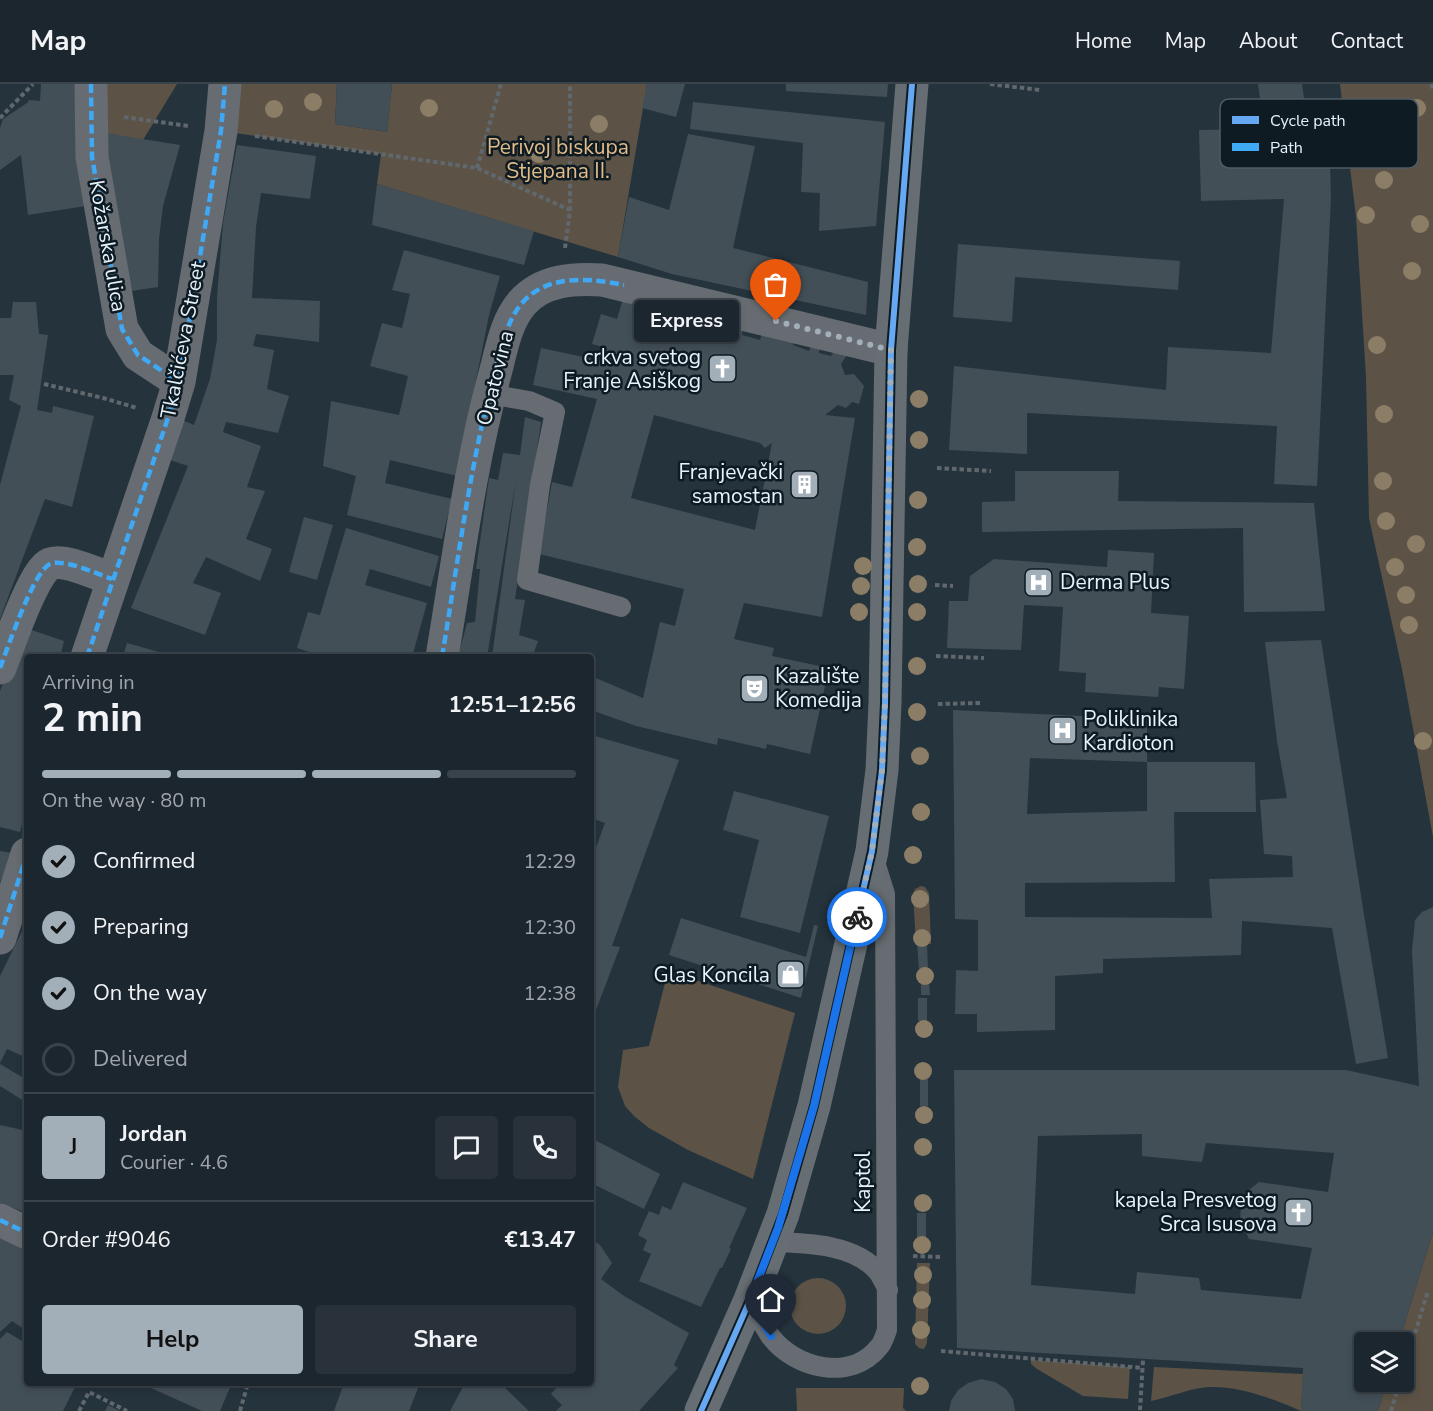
<!DOCTYPE html>
<html lang="en">
<head>
<meta charset="utf-8">
<style>
  :root { --surface:#1c262e; --page:#29323a; --text:#f1f3f6; --muted:#a0a5aa; --line:#3a434a; --accent:#a2afb9 }
  body { margin:0; font-family:"Nunito Sans",sans-serif; background:var(--page); color:var(--text); height:100vh; display:flex; flex-direction:column; font-size:22px; white-space:nowrap }
  * { box-sizing:border-box; margin:0 }
  p { font-size:20px; color:var(--muted) }
  .icon { flex:none; width:33px; height:33px; fill:none; stroke:currentColor; stroke-width:2; stroke-linecap:round; stroke-linejoin:round }
  .map { position:relative; flex:1; overflow:hidden }
  .side { position:absolute; left:24px; top:570px; width:570px; height:732px; display:flex; flex-direction:column; background:var(--surface); border-radius:6px; box-shadow:0 3px 9px #0003,0 0 0 2px var(--line) }
  .side>* { flex:none }
  .fabs { position:absolute; left:1354px; top:1248px; display:grid; gap:12px }
  .fabs a { display:grid; place-items:center; width:60px; height:60px; border-radius:6px; background:var(--surface); box-shadow:0 3px 9px #0003,0 0 0 2px var(--line); font-size:30px }
  .pin { position:absolute; display:grid; place-items:center; width:51px; height:51px; color:#fff; margin:-62px -26px; border-radius:50% 50% 50% 0; rotate:-45deg; box-shadow:0 0 6px #0007 }
  .pin .icon { rotate:45deg }
  .courier { position:absolute; display:grid; place-items:center; width:60px; height:60px; margin:-30px; border:4px solid #1a73e8; border-radius:50%; background:#fff; color:#222; box-shadow:0 2px 8px #0007 }
  .bubble { position:absolute; height:42px; border-radius:6px; background:var(--surface); box-shadow:0 3px 9px #0003,0 0 0 2px var(--line); font-size:20px; font-weight:700; line-height:42px; text-align:center }
  .overview em { font-style:normal; font-weight:700 }
  .overview div { display:flex; flex-direction:column-reverse }
  .overview { display:flex; align-items:center; justify-content:space-between; height:102px; padding:0 18px }
  h1 { font-size:39px; font-weight:700; line-height:45px }
  .bar { display:grid; grid-template-columns:repeat(4,1fr); gap:9px 6px; align-content:center; height:72px; padding:0 18px }
  .bar i { height:8px; border-radius:4px; background:var(--line) }
  .bar .active { background:var(--accent) }
  .bar p { grid-column:span 4 }
  .line { display:flex; align-items:center; gap:15px; padding:0 18px; border-top:2px solid var(--line) }
  .line div { flex:1 }
  .round { display:grid; place-items:center; flex:none; width:63px; height:63px; border-radius:6px; background:var(--page) }
  ol { padding:0 18px; list-style:none }
  li { display:flex; align-items:center; gap:18px; height:66px }
  li p { margin-inline-start:auto }
  li .icon { padding:6px; border-radius:50%; background:var(--accent); color:#111; stroke-width:4 }
  li:last-child { color:var(--muted) }
  li i { width:33px; height:33px; border:3px solid var(--line); border-radius:50% }
  .action { display:flex; gap:12px; margin-top:auto; padding:12px 18px }
  .action a { flex:1; height:69px; border-radius:6px; background:var(--accent); color:#111; font-size:24px; font-weight:700; line-height:69px; text-align:center }
  .action a+a { background:var(--page); color:var(--text) }
  header { display:flex; align-items:center; gap:36px; box-sizing:border-box; height:84px; padding:0 30px; background:var(--surface); border-bottom:2px solid var(--line) }
  header strong { font-size:28px }
  nav { display:flex; gap:33px; margin-inline-start:auto; font-size:21px }
  .map>svg:first-child { display:block }
  .green { fill:#5c5346 }
  .building { fill:#434f57; fill-rule:evenodd }
  .lines { fill:none; stroke-linecap:round; stroke-linejoin:round }
  .path { stroke:#60686d; stroke-width:4; stroke-dasharray:4.5 3; stroke-linecap:butt }
  .lane { stroke:#666c71; stroke-width:20 }
  .street { stroke:#666c71; stroke-width:33 }
  .secondary { stroke:#666e74; stroke-width:33 }
  .quiet { stroke:#3fa9f5; stroke-width:4.5; stroke-dasharray:9 4.5; stroke-linecap:butt }
  .cycleway-casing { stroke:#0f1b23; stroke-width:10 }
  .cycleway { stroke:#66a8f1; stroke-width:6 }
  .tree { fill:#8c7e66 }
  .done { stroke:#a2afb9; stroke-width:6; stroke-dasharray:0 10.8 }
  .route { stroke:#1a73e8; stroke-width:8 }
  .labels { text-anchor:middle; stroke-width:5; stroke-linejoin:round; paint-order:stroke }
  .park-label { font-size:21px; fill:#e1bc88; stroke:#0f1b23 }
  .street-label { font-size:21px; fill:#e6f2fc; stroke:#0f1b23 }
  .poi-label { font-size:21px; fill:#e6f2fc; stroke:#0f1b23; text-anchor:end }
  .key { fill:#0f1b23; stroke:#505c64; stroke-width:1.5 }
  .key-label { font-size:16px; fill:#e6f2fc }
</style>
</head>
<body>
<header>
<strong>Map</strong>
<nav><a>Home</a><a>Map</a><a>About</a><a>Contact</a></nav>
</header>
<div class="map">
<svg width="1433" height="1327" viewBox="0 0 1433 1327">
  <rect width="100%" height="100%" fill="#25333d"/>
  <path class="green" d="M100,0H177L143,56L99,48Z
    M225,0H337L335,40L387,48L392,0H647L618,173L377,100L381,70L221,47Z
    M1340,0H1433V753L1402,585L1369,434L1366,293L1356,133Z
    M921,802L925,803L929,809L931,860H916L913,809L915,805Z
    M668,887L795,929L753,1095L688,1066L649,1044L634,1032L625,1022L618,1003L623,966L649,962Z
    M1433,1148V1327H1378L1387,1298H1404V1258H1399Z
    M917,1179H930L927,1259L924,1265L919,1264L915,1260Z
    M790 1222a28 28 0 1 1 56 0a28 28 0 1 1-56 0Z
    M1031,1276L1130,1283L1128,1315L1083,1312L1037,1285L1031,1280Z
    M1154,1283L1303,1290L1301,1327C1274,1315 1240,1302 1210,1303C1190,1304 1171,1313 1151,1317Z
    M796,1304H904L903,1324L906,1327H797Z"/>
  <path class="building" d="M41,0H82L92,121L28,131L21,71L0,86V44L3,35L27,19L29,16L40,17Z
    M337,0H392L387,48L335,40Z
    M647,0H685L676,33L642,24Z
    M786,0H888L887,13L786,7Z
    M1258,0H1302L1308,44H1329L1331,114L1317,402L1274,400L1277,342L1027,329V370L949,366L954,282L1166,306L1168,263L1271,269L1284,115L1201,117L1199,46L1264,45Z
    M693,18L885,38L876,142L819,147L820,109L801,108L803,59L690,45Z
    M99,48L180,61L163,122L159,155L158,203L125,208Z
    M688,50L755,62L733,164L868,198L866,231L672,190L618,173L629,113L669,126Z
    M237,61L316,72L310,115L261,109L256,143L252,214L320,217L319,258L256,250L253,262L274,266L267,305L289,312L278,349L226,338L223,348L261,362L247,403L265,407L246,455L272,465L260,497L206,473L193,499L221,509L205,551L131,524L188,382L167,375L180,335L194,341L210,295L217,256V213L223,139Z
    M377,100L534,147L524,181L372,141Z
    M958,160L1180,177L1178,206L1015,193L1012,238L953,233Z
    M404,166L500,192L489,231L457,392L390,376L385,399L452,415L442,455L347,431L356,392L323,382L331,317L399,331L408,292L370,282L382,239L402,244L410,210L392,206Z
    M624,211L744,239L742,251L760,256L764,244L796,251L793,261L809,267L812,258L820,259L819,269L831,272L837,264L847,271L841,280L845,291L854,290L864,302L859,320L852,318L846,324L838,321L825,331L855,334L822,533L744,519L734,555L774,564L772,572L829,584L810,670L767,660L766,665L718,654L717,661L636,642L591,626V592L643,614L660,538L675,542L684,505L539,470L552,398L572,403L597,315L533,301L541,264L602,277L607,264L592,260L601,230L617,235ZM654,331L760,359L765,364L772,359L755,446L631,414Z
    M13,218H36L39,250L48,251L37,326L52,329L53,322L94,332L72,423L45,415L0,535V401L21,322L9,316L14,291H0V234H11Z
    M525,333L541,338L515,515L525,516L519,551L538,557L534,568L545,573H492L516,396L487,573H458L467,539L475,538L480,485H476L489,394L498,396L503,369L520,371Z
    M1015,387H1119L1118,417L1314,419L1325,527L1244,528L1243,444L982,448V418L1015,417Z
    M304,433L333,441L317,496L289,488Z
    M346,444L439,472L431,503L370,485L365,501L427,519L412,573H324L297,564L308,528L320,531Z
    M1108,466L1154,469L1151,529L1189,532L1184,605L1159,603L1158,613L1085,608L1086,589L1059,587L1063,523L1024,521L1021,566L947,564L949,517H968L970,492L994,475L1107,483Z
    M23,543L64,557L60,573H27V722L20,748L0,743V607Z
    M1321,556L1365,837L1388,974L1356,980L1332,844L1242,837L1241,871L1103,875V889L1055,892V946L977,948V930H955L956,886L978,887V836L955,835L953,626L1147,635V678L1030,674L1027,730L1147,727V678H1255L1256,728H1174L1175,798L1025,799V833L1212,834L1209,795L1293,793L1292,772L1264,770L1260,716L1287,714L1277,657L1265,558Z
    M127,559L173,572V573H123Z
    M591,651L679,676L612,862L620,863L591,939V777L605,739L591,734Z
    M734,707L829,732L800,849L740,833L759,756L723,746Z
    M0,767L12,769L0,798Z
    M1433,823V1148L1399,1258H1365V1298H1387L1378,1327H1301L1303,1284L957,1264L954,986H1346L1419,1002L1412,867L1415,836L1422,828ZM1142,1050V1072L1202,1078L1206,1059L1334,1069L1328,1108L1259,1098L1245,1109L1241,1121L1240,1135L1249,1155L1312,1164L1301,1215L1201,1206L1199,1194L1137,1188L1135,1210L1031,1201L1038,1052Z
    M681,834L806,873L814,841L818,842L801,914L669,871Z
    M27,837V974L7,965L0,979V892Z
    M917,860H927L928,885H919Z
    M921,898H929L930,911H921Z
    M918,914H927V937H918Z
    M0,980L27,996V1019L0,1002Z
    M920,995H928V1022H920Z
    M0,1041L27,1047V1129L0,1119Z
    M591,1054L660,1090L644,1125L591,1099Z
    M683,1098L747,1124L729,1164L731,1165L722,1184H720L701,1223L639,1197L651,1170L643,1166L647,1156L638,1151L649,1127L659,1131L662,1122L671,1126Z
    M917,1129H926V1154H917Z
    M0,1139L27,1152V1247L12,1237L0,1248Z
    M591,1155L600,1161L612,1179L601,1195L624,1212L689,1249L674,1281L678,1284L639,1327H556L562,1321L551,1310L560,1299H591Z
    M7,1248L27,1260V1299H77L63,1327H0V1255Z
    M981,1295L995,1298L1006,1305L1013,1315L1015,1327H949L951,1317L958,1306L968,1299Z
    M140,1299H232L220,1327H202Z
    M344,1299H420L409,1327H334Z
    M465,1299H500L529,1327H450Z
    M108,1321L120,1327H105Z"/>
  <g class="lines">
    <path class="path" d="M990,0L1040,6
      M1431,0L1433,5
      M124,33L188,42
      M0,34L33,0
      M255,52L477,84L570,126
      M477,84L501,0
      M565,164L570,126V0
      M44,300L103,314L137,324
      M937,384L991,387
      M935,501L953,502
      M936,572L984,574
      M938,620L980,619
      M913,1172L941,1173
      M941,1267L1143,1284
      M1404,1285L1428,1207
      M1140,1326L1143,1276
      M79,1327L89,1308L127,1327
      M240,1327L248,1299
      M1391,1327L1400,1298"/>
    <path class="lane" d="M489,310L529,317L555,328L540,401L527,496L621,523
      M773,1158C807,1159 856,1160 879,1189C882,1194 885,1200 888,1206
      M750,1216C757,1228 763,1242 771,1253C796,1285 851,1298 879,1263C883,1259 885,1251 887,1246L885,810L874,775"/>
    <path class="street" d="M91,0L92,73L122,245L138,271L179,298
      M87,573L168,334L179,298L221,47L225,0
      M442,573C458,478 470,380 496,286C502,263 506,238 522,219C542,196 574,194 602,196L891,266
      M0,584C7,566 34,486 50,480C64,474 97,490 112,495
      M0,854L27,770
      M0,1136L27,1149"/>
    <path class="secondary" d="M701,1327L750,1216L783,1130L814,1022L872,767L882,686L885,619L891,266L912,0"/>
    <path class="quiet" d="M91,0L92,73L122,245L138,271L179,298
      M87,573L168,334L179,298L221,47L225,0
      M442,573C458,478 470,380 495,287C502,263 506,238 522,219C547,190 590,194 624,201
      M0,584C7,566 34,486 50,480C64,474 97,490 112,495
      M0,854L27,770
      M0,1136L27,1149"/>
    <defs>
      <path id="cycleway" d="M701,1327L750,1216L783,1130L814,1022L872,767L882,686L885,619L891,266L912,0"/>
    </defs>
    <use href="#cycleway" class="cycleway-casing"/>
    <use href="#cycleway" class="cycleway"/>
  </g>
  <g class="tree">
    <circle cx="313" cy="18" r="9"/>
    <circle cx="429" cy="24" r="9"/>
    <circle cx="1417" cy="24" r="9"/>
    <circle cx="274" cy="25" r="9"/>
    <circle cx="599" cy="40" r="9"/>
    <circle cx="539" cy="70" r="9"/>
    <circle cx="1384" cy="96" r="9"/>
    <circle cx="1366" cy="131" r="9"/>
    <circle cx="1420" cy="140" r="9"/>
    <circle cx="1412" cy="187" r="9"/>
    <circle cx="1377" cy="261" r="9"/>
    <circle cx="919" cy="315" r="9"/>
    <circle cx="1384" cy="330" r="9"/>
    <circle cx="919" cy="356" r="9"/>
    <circle cx="1383" cy="397" r="9"/>
    <circle cx="918" cy="416" r="9"/>
    <circle cx="1386" cy="437" r="9"/>
    <circle cx="1416" cy="460" r="9"/>
    <circle cx="917" cy="463" r="9"/>
    <circle cx="863" cy="482" r="9"/>
    <circle cx="1395" cy="483" r="9"/>
    <circle cx="918" cy="500" r="9"/>
    <circle cx="861" cy="502" r="9"/>
    <circle cx="1406" cy="511" r="9"/>
    <circle cx="859" cy="528" r="9"/>
    <circle cx="917" cy="528" r="9"/>
    <circle cx="1409" cy="541" r="9"/>
    <circle cx="917" cy="582" r="9"/>
    <circle cx="917" cy="628" r="9"/>
    <circle cx="1423" cy="657" r="9"/>
    <circle cx="920" cy="672" r="9"/>
    <circle cx="921" cy="728" r="9"/>
    <circle cx="913" cy="771" r="9"/>
    <circle cx="920" cy="815" r="9"/>
    <circle cx="922" cy="854" r="9"/>
    <circle cx="925" cy="892" r="9"/>
    <circle cx="924" cy="945" r="9"/>
    <circle cx="923" cy="987" r="9"/>
    <circle cx="924" cy="1031" r="9"/>
    <circle cx="923" cy="1063" r="9"/>
    <circle cx="923" cy="1119" r="9"/>
    <circle cx="922" cy="1161" r="9"/>
    <circle cx="923" cy="1191" r="9"/>
    <circle cx="922" cy="1216" r="9"/>
    <circle cx="921" cy="1246" r="9"/>
    <circle cx="920" cy="1302" r="9"/>
  </g>
  <g class="lines">
    <path class="done" d="M776,237L891,266L885,618L882,686L872,767L857,833"/>
    <path class="route" d="M771,1252L750,1216L778,1144L814,1022L857,833"/>
  </g>
  <defs>
    <symbol id="church-square" viewBox="-11 -11 22 22"><rect x="-9" y="-9" width="18" height="18" rx="4" fill="#a2afb9" stroke="#0f1b23"/><path d="M-1.2-6h2.4v3.5h3.3v2.4h-3.3V6h-2.4V-.1h-3.3v-2.4h3.3Z" fill="#fff"/></symbol>
    <symbol id="building-square" viewBox="-11 -11 22 22"><rect x="-9" y="-9" width="18" height="18" rx="4" fill="#a2afb9" stroke="#0f1b23"/><path d="M-4-6H4V6H1V3H-1V6H-4ZM-2.5-4.3h1.7v1.8h-1.7ZM.8-4.3h1.7v1.8H.8ZM-2.5-1h1.7V.8h-1.7ZM.8-1h1.7V.8H.8Z" fill="#fff"/></symbol>
    <symbol id="hospital-square" viewBox="-11 -11 22 22"><rect x="-9" y="-9" width="18" height="18" rx="4" fill="#a2afb9" stroke="#0f1b23"/><path d="M-5-5h3v3.5h4V-5h3V5h-3V1.5h-4V5h-3Z" fill="#fff"/></symbol>
    <symbol id="theatre-square" viewBox="-11 -11 22 22"><rect x="-9" y="-9" width="18" height="18" rx="4" fill="#a2afb9" stroke="#0f1b23"/><path d="M-5-5.5Q0-4 5-5.5V0Q5 5 0 6Q-5 5-5 0ZM-3.3-2.5H-1v1.5H-3.3ZM1-2.5H3.3v1.5H1ZM-2.8 1Q0 5.5 2.8 1Z" fill="#fff"/></symbol>
    <symbol id="shop-square" viewBox="-11 -11 22 22"><rect x="-9" y="-9" width="18" height="18" rx="4" fill="#a2afb9" stroke="#0f1b23"/><path d="M-5-2.5h2.3a2.7 3.5 0 0 1 5.4 0H5L5.5 6h-11ZM-1.5-2.5h3a1.5 2.3 0 0 0-3 0Z" fill="#fff"/></symbol>
  </defs>
  <g fill-rule="evenodd">
    <use href="#church-square" x="706" y="268" width="33" height="33"/>
    <use href="#building-square" x="788" y="384" width="33" height="33"/>
    <use href="#hospital-square" x="1022" y="482" width="33" height="33"/>
    <use href="#theatre-square" x="738" y="588" width="33" height="33"/>
    <use href="#hospital-square" x="1046" y="630" width="33" height="33"/>
    <use href="#shop-square" x="774" y="874" width="33" height="33"/>
    <use href="#church-square" x="1282" y="1112" width="33" height="33"/>
  </g>
  <g class="labels">
    <g class="park-label">
      <text x="558" y="70">Perivoj biskupa<tspan x="558" dy="24">Stjepana II.</tspan></text>
    </g>
    <g class="street-label">
      <text transform="translate(108 162) rotate(80)" y="7">Kožarska ulica</text>
      <text transform="translate(183 256) rotate(-79)" y="7">Tkalčićeva Street</text>
      <text transform="translate(495 294) rotate(-76)" y="7">Opatovina</text>
      <text transform="translate(863 1098) rotate(-90)" y="7">Kaptol</text>
    </g>
    <g class="poi-label">
      <text x="701" y="280">crkva svetog<tspan x="701" dy="24">Franje Asiškog</tspan></text>
      <text x="783" y="395">Franjevački<tspan x="783" dy="24">samostan</tspan></text>
      <text x="1060" y="505" text-anchor="start">Derma Plus</text>
      <text x="775" y="599" text-anchor="start">Kazalište<tspan x="775" dy="24">Komedija</tspan></text>
      <text x="1083" y="642" text-anchor="start">Poliklinika<tspan x="1083" dy="24">Kardioton</tspan></text>
      <text x="770" y="898">Glas Koncila</text>
      <text x="1277" y="1123">kapela Presvetog<tspan x="1277" dy="24">Srca Isusova</tspan></text>
    </g>
  </g>
  <rect x="1220" y="15" width="198" height="69" rx="9" class="key"/>
  <rect x="1232" y="32" width="27" height="8" fill="#66a8f1"/>
  <rect x="1232" y="59" width="27" height="8" fill="#3fa9f5"/>
  <g class="key-label">
    <text x="1270" y="42">Cycle path</text>
    <text x="1270" y="69">Path</text>
  </g>
</svg>
<div class="fabs">
<a><svg class="icon" aria-label="layers" viewBox="0 0 24 24"><path d="M12 4l9 5-9 5-9-5zM3 14l9 5 9-5"/></svg></a>
</div>
<div class="pin" style="left:776px;top:237px;background:#ea580c"><svg class="icon" aria-label="bag" viewBox="0 0 24 24"><path d="M5 8h14l-1 12H6zM9 8a3 3 0 0 1 6 0"/></svg></div>
<div class="pin" style="left:771px;top:1252px;background:#1f2937"><svg class="icon" aria-label="home" viewBox="0 0 24 24"><path d="M3 11l9-7 9 7M6 9v11h12V9"/></svg></div>
<div class="courier" style="left:857px;top:833px"><svg class="icon" aria-label="bike" viewBox="0 0 24 24"><circle cx="6" cy="16" r="4"/><circle cx="18" cy="16" r="4"/><path d="M6 16l4-8h5l3 8M10 8l3 8H6M13 5h3"/></svg></div>
<div class="bubble" style="left:634px;top:216px;width:105px">Express</div>
<section class="side">
<div class="overview"><div><h1>2 min</h1><p>Arriving in</p></div><em>12:51–12:56</em></div>
<div class="bar"><i class="active"></i><i class="active"></i><i class="active"></i><i></i><p>On the way · 80 m</p></div>
<ol>
<li><svg class="icon" aria-label="check" viewBox="0 0 24 24"><path d="M5 12l5 5 9-10"/></svg>Confirmed<p>12:29</p></li>
<li><svg class="icon" aria-label="check" viewBox="0 0 24 24"><path d="M5 12l5 5 9-10"/></svg>Preparing<p>12:30</p></li>
<li><svg class="icon" aria-label="check" viewBox="0 0 24 24"><path d="M5 12l5 5 9-10"/></svg>On the way<p>12:38</p></li>
<li><i></i>Delivered</li>
</ol>
<div class="line" style="height:108px"><b class="round" style="background:var(--accent);color:#111">J</b><div><b>Jordan</b><p>Courier · 4.6</p></div><a class="round"><svg class="icon" aria-label="chat" viewBox="0 0 24 24"><path d="M4 5h16v11H9l-5 4z"/></svg></a><a class="round"><svg class="icon" aria-label="phone" viewBox="0 0 24 24"><path d="M5 4h4l2 5-3 2q2 4 5 5l2-3 5 2v4C11 20 4 13 5 4z"/></svg></a></div>
<div class="line" style="height:78px"><div>Order #9046</div><b>€13.47</b></div>
<div class="action"><a>Help</a><a>Share</a></div>
</section>
</div>
</body>
</html>
